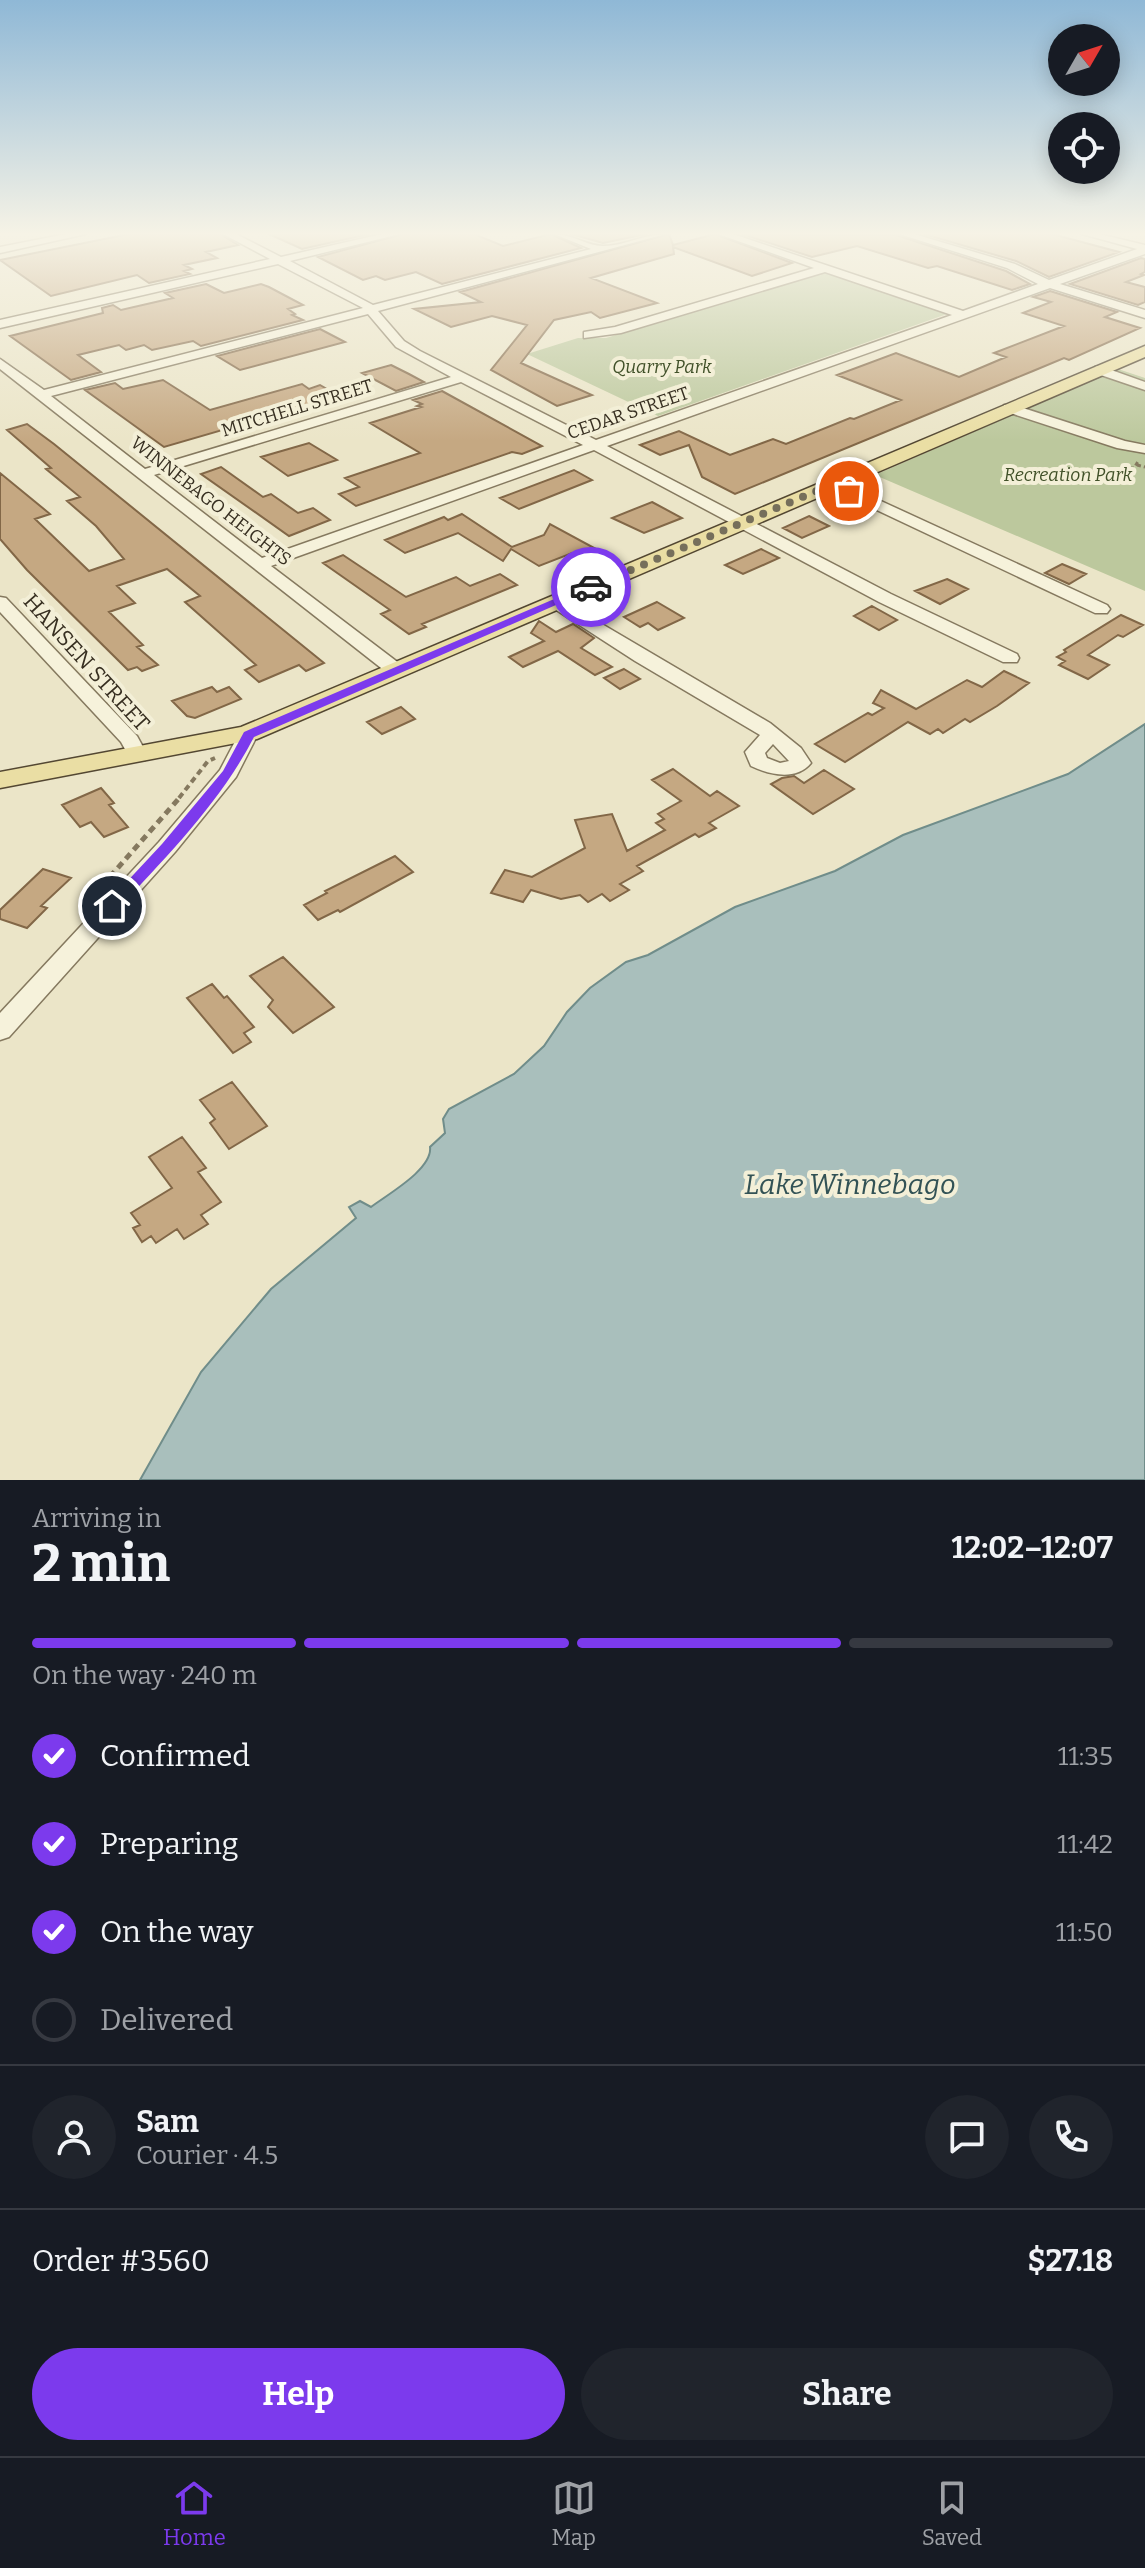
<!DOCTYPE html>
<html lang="en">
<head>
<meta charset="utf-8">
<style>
  :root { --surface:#171b24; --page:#20242c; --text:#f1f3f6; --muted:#9ea1a6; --line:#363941; --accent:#7c3aed }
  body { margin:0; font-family:Bitter,serif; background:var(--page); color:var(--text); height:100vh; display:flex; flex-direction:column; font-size:30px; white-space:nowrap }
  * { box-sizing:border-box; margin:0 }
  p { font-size:26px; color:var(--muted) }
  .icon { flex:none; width:44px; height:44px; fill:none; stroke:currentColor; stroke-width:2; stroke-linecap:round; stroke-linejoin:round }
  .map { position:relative; height:1480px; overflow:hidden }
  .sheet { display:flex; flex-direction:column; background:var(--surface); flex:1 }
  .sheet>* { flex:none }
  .needle { width:52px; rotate:51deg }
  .controls { position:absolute; left:1048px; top:24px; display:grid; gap:16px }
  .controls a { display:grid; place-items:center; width:72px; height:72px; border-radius:50%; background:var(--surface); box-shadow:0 4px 20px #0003; font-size:40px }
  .pin { position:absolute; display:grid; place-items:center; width:68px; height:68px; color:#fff; margin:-34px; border:4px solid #fff; border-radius:50%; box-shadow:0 2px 8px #0007 }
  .courier { position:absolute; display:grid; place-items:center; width:80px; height:80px; margin:-40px; border:6px solid #7c3aed; border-radius:50%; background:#fff; color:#222; box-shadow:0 2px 10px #0007 }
  .overview em { font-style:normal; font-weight:700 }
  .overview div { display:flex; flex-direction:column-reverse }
  .overview { display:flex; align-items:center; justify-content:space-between; height:136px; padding:0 32px }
  h1 { font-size:52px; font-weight:700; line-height:60px }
  .bar { display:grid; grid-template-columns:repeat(4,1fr); gap:12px 8px; align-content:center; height:96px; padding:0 32px }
  .bar i { height:10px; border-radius:6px; background:var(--line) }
  .bar .selected { background:var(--accent) }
  .bar p { grid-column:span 4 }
  .line { display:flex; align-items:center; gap:20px; padding:0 32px; border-top:2px solid var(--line) }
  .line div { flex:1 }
  .round { display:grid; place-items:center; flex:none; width:84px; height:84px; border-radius:42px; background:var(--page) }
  ol { padding:0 32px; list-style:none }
  li { display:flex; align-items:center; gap:24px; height:88px }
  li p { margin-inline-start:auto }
  li .icon { padding:8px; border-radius:50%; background:var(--accent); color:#fff; stroke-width:4 }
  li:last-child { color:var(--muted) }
  li i { width:44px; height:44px; border:4px solid var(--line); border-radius:50% }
  .primary-button { display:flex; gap:16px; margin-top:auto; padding:16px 32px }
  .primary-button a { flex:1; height:92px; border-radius:48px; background:var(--accent); color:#fff; font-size:32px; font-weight:700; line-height:92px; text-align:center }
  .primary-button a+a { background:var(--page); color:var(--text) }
  .tabs { display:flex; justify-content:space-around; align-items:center; height:112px; border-top:2px solid var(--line); background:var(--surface); font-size:22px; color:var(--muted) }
  .tabs a { display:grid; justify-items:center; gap:4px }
  .tabs .selected { color:var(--accent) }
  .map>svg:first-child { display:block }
  .green { fill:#bcc89d }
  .water { fill:#a9bfbc; stroke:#708d8a; stroke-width:2 }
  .building { fill:#c5a882; stroke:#826747; stroke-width:2 }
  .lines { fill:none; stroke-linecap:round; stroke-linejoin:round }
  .minor-casing { stroke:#85795f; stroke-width:3 }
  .major-casing { stroke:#534732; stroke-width:3 }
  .path-far2 { stroke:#85795f; stroke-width:3; stroke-dasharray:4 3; stroke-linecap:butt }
  .path-far1 { stroke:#85795f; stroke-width:4; stroke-dasharray:6 4; stroke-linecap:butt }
  .path { stroke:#85795f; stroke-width:5; stroke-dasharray:7 5; stroke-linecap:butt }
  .minor { fill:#f6f2db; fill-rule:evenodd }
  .major { fill:#eadea4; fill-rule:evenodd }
  .route { fill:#7c3aed }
  .done { stroke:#766f5b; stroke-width:8; stroke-dasharray:0 14.4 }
  .labels { text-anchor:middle; stroke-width:8; stroke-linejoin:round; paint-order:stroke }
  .far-park-label { font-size:18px; font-style:italic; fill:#415129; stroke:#f3efd7 }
  .far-street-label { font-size:18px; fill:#372f21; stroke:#f3efd7 }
  .street-label { font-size:22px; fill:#372f21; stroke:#f3efd7 }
  .near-water-label { font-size:28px; font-style:italic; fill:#325255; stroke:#f3efd7 }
</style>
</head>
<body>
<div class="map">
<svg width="1145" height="1480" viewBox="0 0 1145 1480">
  <rect width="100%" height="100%" fill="#ebe5c8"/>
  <path class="green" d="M817,273L835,274L947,314L658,416L527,354L578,338H606Z
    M1118,369L1145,378V591L875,475Z"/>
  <path class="water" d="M1145,724V1480H140L201,1372L271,1289L356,1218L349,1207L360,1201L371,1207C388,1194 433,1169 430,1147L445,1133L443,1119L449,1109L514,1074L544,1046L567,1012L590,988L626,962L648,955L735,907L835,871L903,835L1068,774Z"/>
  <path class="building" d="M129,234H220L238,245L206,252L217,258L184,265L192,269L184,271L190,274L149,283L137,275L51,296L0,260Z
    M269,234H369L302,249Z
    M403,234H474L503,246L551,234L581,248L442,284L416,272L385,280L376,276L363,280L318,257Z
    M571,234H646L603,243Z
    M669,234L673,245L715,234L792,263L752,276L673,247L674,254L591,278L657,303L600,318L591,312L554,320L521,363L592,395L557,406L491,370L527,325L492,316L451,327L414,309L481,302L460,292Z
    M742,234L896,235L1006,271L1030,284L1012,290L937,266L928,268L857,246L812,257Z
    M924,234H1052L1119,252L1049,277L1016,261Z
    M1141,258L1145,259V272L1141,274L1144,275L1126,282L1145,287V302L1138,305L1070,284Z
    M206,284L224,293L261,284L269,287L303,305L288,309L295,314L292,315L303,320L201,346L193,341L152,350L144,345L126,350L119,345L78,355L101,372L71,380L10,336L103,313L102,308L113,305L121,310L173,298L165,293Z
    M1050,291L1117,312L1105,317L1140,328L1069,360L1064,358L1033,371L735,494L702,477L689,445L660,455L640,445L679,431L730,455L773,439L786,444L850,418L854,419L901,400L837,375L896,353L959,377L1006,357L994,353L1064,326L1023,313L1051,302L1033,297Z
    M320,329L345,342L240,370L217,356Z
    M391,365L409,374L424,382L396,391L362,373Z
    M163,380L210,410L302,384L309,389L320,385L339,396L164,447L85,390L115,383L123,389Z
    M442,391L542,446L522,454L512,452L356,506L339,494L359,487L345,478L420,453L370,423L421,407L417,406L422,404L413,400Z
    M27,424L54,444L324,663L306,671L299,665L259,682L245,670L256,665L185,602L200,596L167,569L117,586L135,603L109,612L143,645L137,647L158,665L142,671L137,667L128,670L27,570L0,539V473L50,514L35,519L89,571L124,559L96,526L67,501L80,497L46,469L51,468L7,430Z
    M309,443L337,460L288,476L261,457Z
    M221,467L263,497L271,494L298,513L313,508L330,520L289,536L201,474Z
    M574,470L592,480L519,509L500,498Z
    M652,502L682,518L644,533L612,518Z
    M462,514L512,547L544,535L550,524L596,549L579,557L572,553L539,566L511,549L503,561L458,533L405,553L385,540L444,517L448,520Z
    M809,516L829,526L802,538L783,528Z
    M761,549L779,558L743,574L725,565Z
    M343,555L406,597L456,577L470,586L500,574L517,585L422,624L426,627L409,634L381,614L390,610L323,563Z
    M1062,564L1086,574L1069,584L1045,573Z
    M947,579L968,589L940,604L915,591Z
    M657,602L684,618L658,630L648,623L640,627L624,617Z
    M872,606L897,620L879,630L854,616Z
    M1121,615L1143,625L1123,637L1118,635L1088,655L1109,665L1088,679L1059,665L1065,661L1057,657L1066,652L1064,650Z
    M539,621L556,632L573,624L594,638L581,648L612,667L595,675L558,651L523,667L509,657L544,641L531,633Z
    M624,669L640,679L620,689L604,678Z
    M1004,671L1029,683L997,706L970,722L965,719L943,733L938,729L930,734L908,722L845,762L815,744L868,713L872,715L884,708L873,703L881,690L916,709L967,680L982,687Z
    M212,687L217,692L229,687L241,699L195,718L187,716L172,701Z
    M401,707L415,719L382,734L367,722Z
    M673,769L710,796L717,791L739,806L709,823L716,828L699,837L695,834L637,866L643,871L620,884L629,890L610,901L602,894L588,902L580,895L561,899L531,890L523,902L491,893L505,870L532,877L585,848L575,820L612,814L627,851L665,830L656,823L664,819L658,814L681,801L652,780Z
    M824,770L854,789L813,814L771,784L782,778L794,776L804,783Z
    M101,788L114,803L109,805L128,827L104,837L91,822L80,827L62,805Z
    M395,856L413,872L340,912L338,910L318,920L304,905L327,893L325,891Z
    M43,869L71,878L41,906L47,908L27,928L0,919V910Z
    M283,957L334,1007L293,1033L268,1007L273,1000L250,976Z
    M212,984L224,998L227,996L254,1027L244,1033L251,1042L233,1053L187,998Z
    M232,1082L267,1126L229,1149L210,1123L215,1119L200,1100Z
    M182,1137L206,1168L198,1172L221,1202L201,1215L208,1224L184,1239L177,1229L156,1243L151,1236L142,1242L133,1228L140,1225L131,1213L172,1188L149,1157Z"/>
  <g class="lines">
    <defs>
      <path id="minor" d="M66,234H86L0,253V247Z
        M223,234H236L281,257L382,234H400L290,261L373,305L591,249L554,234C572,234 587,246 603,246C624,246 644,234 666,234L378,311L404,341L420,351L596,440L952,315L825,272L621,333L584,338V332L615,327L814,268L718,234H733L963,311L1038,284L1007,268L899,234H914L1015,264L1049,280L1137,249L1082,234H1099L1145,245V254L1060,284L1145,310V318L1050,288L607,446L891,594L1017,654L1019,658L1017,662H1003L879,602L594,450L271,566L404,667L406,671L404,675H390L0,369V359L44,390L363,308L278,264L0,328V320L270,259ZM368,314L396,347L451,377L145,469L51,396ZM461,382L583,445L262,558L154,475Z
        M1100,366L1145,382V390L1095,373V367Z
        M1004,405H1014L1125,441L1145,445V453L1117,448L1004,411Z
        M833,479L1107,605L1110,609L1107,613H1095L828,487V481Z
        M0,597L6,598L137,736L148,756L145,760H131L121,742L0,612Z
        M556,597L770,723L801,748L811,763C796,781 770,775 751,766L745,752L760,735L635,661L550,606L547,602L550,598ZM773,744L789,761L780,763L767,758L765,753Z
        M248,728L258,734L236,777L175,852L9,1037L0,1040V1013L159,842L220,770L241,730Z"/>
      <path id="major" d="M1145,346V357L257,739L0,788V772L241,727Z"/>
    </defs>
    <use href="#minor" class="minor-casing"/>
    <use href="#major" class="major-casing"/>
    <path class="path-far2" d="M1137,465L1145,467
      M1123,469L1134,468L1139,460"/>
    <path class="path-far1" d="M179,798L208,761L215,758"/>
    <path class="path" d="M102,886L181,796"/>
    <use href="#minor" class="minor"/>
    <use href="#major" class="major"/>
  </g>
  <linearGradient id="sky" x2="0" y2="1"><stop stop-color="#8fb8d6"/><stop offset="0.53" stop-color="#f6f3e6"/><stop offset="1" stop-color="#f6f3e6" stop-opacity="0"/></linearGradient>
  <rect width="1145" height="441" fill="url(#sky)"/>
  <path class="route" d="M587,585L597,587L254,737C220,803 167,856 117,910H107V903L162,844L223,771L244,732Z"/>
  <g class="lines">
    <path class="done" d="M591,587L833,484L849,491"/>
  </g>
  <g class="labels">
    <g class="far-park-label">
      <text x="662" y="373">Quarry Park</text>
      <text x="1068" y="481">Recreation Park</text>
    </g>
    <g class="far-street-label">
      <text transform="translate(297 408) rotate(-17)" y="6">MITCHELL STREET</text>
      <text transform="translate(628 413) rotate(-19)" y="6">CEDAR STREET</text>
      <text transform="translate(211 501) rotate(38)" y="6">WINNEBAGO HEIGHTS</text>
    </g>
    <g class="street-label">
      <text transform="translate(87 662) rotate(48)" y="8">HANSEN STREET</text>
    </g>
    <g class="near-water-label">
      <text x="850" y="1194">Lake Winnebago</text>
    </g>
  </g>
</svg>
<div class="controls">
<a><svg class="needle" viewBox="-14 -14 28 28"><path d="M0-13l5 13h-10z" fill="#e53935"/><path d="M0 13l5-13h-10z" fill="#9ea1a6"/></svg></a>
<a><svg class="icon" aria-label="locate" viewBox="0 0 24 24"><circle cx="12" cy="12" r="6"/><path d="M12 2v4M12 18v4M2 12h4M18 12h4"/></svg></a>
</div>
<div class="pin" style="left:849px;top:491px;background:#ea580c"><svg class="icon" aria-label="bag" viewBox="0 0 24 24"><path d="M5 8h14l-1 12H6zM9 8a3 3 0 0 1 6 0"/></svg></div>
<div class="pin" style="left:112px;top:906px;background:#1f2937"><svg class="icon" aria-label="home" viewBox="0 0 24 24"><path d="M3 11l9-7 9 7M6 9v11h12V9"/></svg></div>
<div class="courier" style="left:591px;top:587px"><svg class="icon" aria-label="car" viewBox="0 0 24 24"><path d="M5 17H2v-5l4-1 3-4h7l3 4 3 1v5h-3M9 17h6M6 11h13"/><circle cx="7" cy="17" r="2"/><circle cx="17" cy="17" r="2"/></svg></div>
</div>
<section class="sheet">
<div class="overview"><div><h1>2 min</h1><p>Arriving in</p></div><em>12:02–12:07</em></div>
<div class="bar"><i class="selected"></i><i class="selected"></i><i class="selected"></i><i></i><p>On the way · 240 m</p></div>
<ol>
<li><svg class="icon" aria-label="check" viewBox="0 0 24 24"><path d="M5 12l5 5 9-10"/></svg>Confirmed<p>11:35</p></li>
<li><svg class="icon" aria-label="check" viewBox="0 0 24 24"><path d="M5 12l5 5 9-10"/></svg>Preparing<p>11:42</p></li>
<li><svg class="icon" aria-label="check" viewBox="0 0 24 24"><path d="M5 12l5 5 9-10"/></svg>On the way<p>11:50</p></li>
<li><i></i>Delivered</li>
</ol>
<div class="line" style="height:144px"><a class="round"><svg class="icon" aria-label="person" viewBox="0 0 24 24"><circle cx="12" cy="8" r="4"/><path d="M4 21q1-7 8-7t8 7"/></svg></a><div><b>Sam</b><p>Courier · 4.5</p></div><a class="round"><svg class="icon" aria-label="chat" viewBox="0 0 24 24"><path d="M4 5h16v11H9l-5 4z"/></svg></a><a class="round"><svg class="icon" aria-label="phone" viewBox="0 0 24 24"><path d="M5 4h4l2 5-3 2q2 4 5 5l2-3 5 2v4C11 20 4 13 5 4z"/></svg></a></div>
<div class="line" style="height:104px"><div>Order #3560</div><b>$27.18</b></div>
<div class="primary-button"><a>Help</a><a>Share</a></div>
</section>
<nav class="tabs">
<a class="selected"><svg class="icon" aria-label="home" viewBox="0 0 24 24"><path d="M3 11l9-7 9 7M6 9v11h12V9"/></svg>Home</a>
<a><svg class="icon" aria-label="map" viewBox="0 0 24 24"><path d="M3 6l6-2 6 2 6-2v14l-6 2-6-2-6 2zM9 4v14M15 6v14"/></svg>Map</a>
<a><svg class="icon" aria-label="saved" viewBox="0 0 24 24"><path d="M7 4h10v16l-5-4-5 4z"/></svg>Saved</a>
</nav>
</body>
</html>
